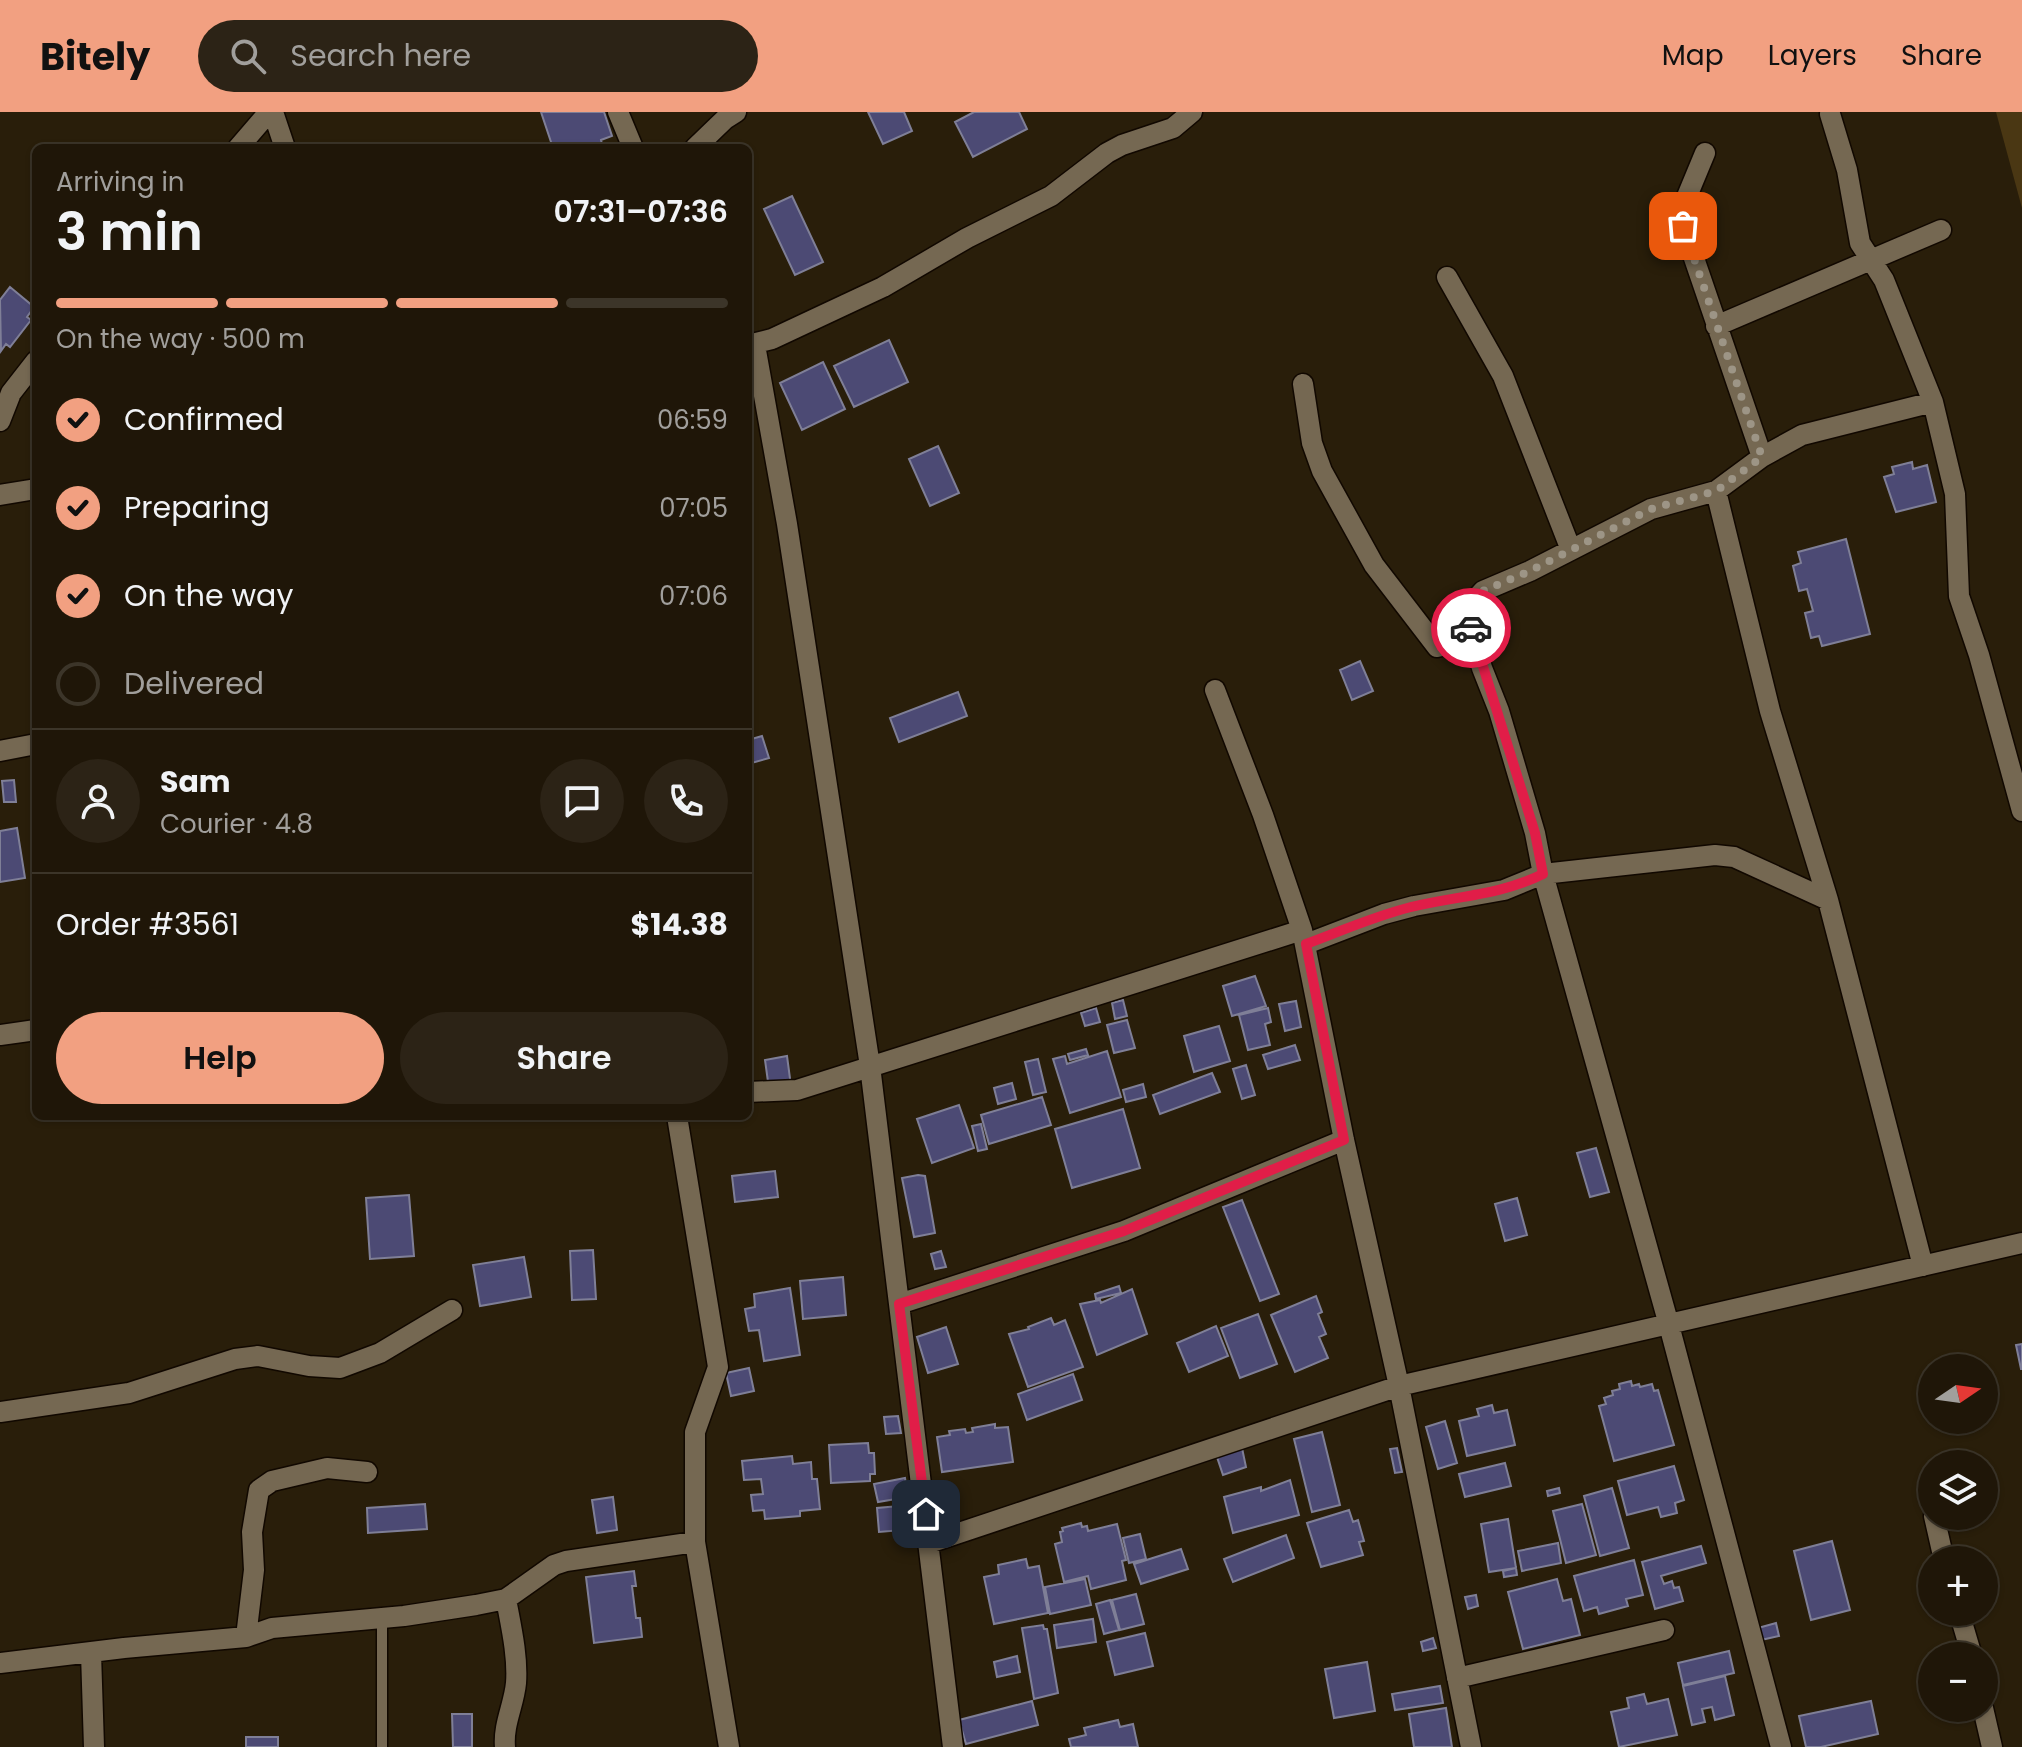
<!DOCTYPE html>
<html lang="en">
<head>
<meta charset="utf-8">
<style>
  :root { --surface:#1f1608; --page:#2c2316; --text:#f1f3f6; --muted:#a19f9c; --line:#3c3529; --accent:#f2a081 }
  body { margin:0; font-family:Poppins,sans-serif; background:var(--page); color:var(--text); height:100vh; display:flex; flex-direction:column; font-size:30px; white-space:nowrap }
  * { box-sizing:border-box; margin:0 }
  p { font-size:26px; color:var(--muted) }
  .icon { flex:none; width:44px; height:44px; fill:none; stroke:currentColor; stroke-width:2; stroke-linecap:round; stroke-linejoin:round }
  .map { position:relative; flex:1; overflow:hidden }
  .sheet { position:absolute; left:32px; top:32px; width:720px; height:976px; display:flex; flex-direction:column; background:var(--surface); border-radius:12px; box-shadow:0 2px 6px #0004,0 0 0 2px var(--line) }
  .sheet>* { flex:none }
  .needle { width:52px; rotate:77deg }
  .fabs { position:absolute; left:1918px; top:1242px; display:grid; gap:16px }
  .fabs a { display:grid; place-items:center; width:80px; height:80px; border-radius:50%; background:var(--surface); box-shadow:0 2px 6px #0004,0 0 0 2px var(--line); font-size:40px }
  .pin { position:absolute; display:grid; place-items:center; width:68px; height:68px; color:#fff; margin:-34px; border-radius:16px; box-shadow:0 4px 12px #0006 }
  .courier { position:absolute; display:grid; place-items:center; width:80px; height:80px; margin:-40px; border:6px solid #e11d48; border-radius:50%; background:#fff; color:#222; box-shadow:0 2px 10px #0007 }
  .overview em { font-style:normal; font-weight:600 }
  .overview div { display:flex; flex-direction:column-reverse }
  .overview { display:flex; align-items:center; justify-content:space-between; height:136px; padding:0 24px }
  h1 { font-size:52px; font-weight:600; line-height:60px }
  .bar { display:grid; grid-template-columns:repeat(4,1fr); gap:12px 8px; align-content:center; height:96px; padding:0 24px }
  .bar i { height:10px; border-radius:6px; background:var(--line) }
  .bar .active { background:var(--accent) }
  .bar p { grid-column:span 4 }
  .line { display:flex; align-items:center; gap:20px; padding:0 24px; border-top:2px solid var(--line) }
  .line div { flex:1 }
  .round { display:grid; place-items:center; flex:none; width:84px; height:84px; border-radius:42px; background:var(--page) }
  ol { padding:0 24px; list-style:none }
  li { display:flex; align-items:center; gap:24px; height:88px }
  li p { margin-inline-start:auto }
  li .icon { padding:8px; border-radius:50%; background:var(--accent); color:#111; stroke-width:4 }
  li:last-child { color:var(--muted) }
  li i { width:44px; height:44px; border:4px solid var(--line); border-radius:50% }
  .action { display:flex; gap:16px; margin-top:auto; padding:16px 24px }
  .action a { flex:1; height:92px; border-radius:48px; background:var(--accent); color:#111; font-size:32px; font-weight:600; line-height:92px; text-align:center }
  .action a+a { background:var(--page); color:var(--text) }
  header { display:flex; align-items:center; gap:48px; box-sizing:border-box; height:112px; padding:0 40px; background:var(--accent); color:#111 }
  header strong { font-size:38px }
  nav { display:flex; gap:44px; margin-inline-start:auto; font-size:28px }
  .search { width:560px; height:72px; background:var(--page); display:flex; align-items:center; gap:20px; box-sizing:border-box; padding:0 28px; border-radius:44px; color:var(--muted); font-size:30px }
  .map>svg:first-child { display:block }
  .green { fill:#4a3713 }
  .building { fill:#4c4a74; stroke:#7f7f97; stroke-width:2 }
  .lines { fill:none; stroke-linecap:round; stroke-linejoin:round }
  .service-casing { stroke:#110800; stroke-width:13 }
  .minor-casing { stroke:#110800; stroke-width:23 }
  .service { stroke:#756852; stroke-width:10 }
  .minor { stroke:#756852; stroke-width:20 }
  .done { stroke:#9d9586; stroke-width:8; stroke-dasharray:0 14.4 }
  .route { stroke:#e11d48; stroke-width:10 }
</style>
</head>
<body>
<header>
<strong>Bitely</strong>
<div class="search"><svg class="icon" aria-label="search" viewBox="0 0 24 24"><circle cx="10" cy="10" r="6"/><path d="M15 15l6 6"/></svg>Search here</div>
<nav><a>Map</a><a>Layers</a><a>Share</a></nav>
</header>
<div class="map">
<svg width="2022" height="1635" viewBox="0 0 2022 1635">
  <rect width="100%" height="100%" fill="#291e0a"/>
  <path class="green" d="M1996,0H2022V96Z"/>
  <path class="building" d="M541,0H604L612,24L601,28L602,32L590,36H553Z
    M868,0H904L912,19L883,32Z
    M974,0H1019L1027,17L973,45L955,10Z
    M792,84L823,150L795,163L764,97Z
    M10,175L34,195L27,205L31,208L10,235L6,232L1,239L0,188Z
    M889,228L908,270L854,295L834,254Z
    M823,250L845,297L802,318L780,271Z
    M938,334L959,381L930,394L909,347Z
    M1912,350L1913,357L1927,353L1936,390L1896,400L1884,365L1894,362L1892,355Z
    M1846,427L1870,522L1822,534L1819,524L1811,526L1805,501L1813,499L1807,477L1799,479L1793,454L1801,451L1798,440Z
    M1360,549L1373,579L1352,588L1340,558Z
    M958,580L967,604L899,630L890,606Z
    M762,624L769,646L748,652V628Z
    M14,668L16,690H4L2,669Z
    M17,716L25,766L0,770V719Z
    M1255,864L1266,894L1232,904L1223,874Z
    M1123,888L1127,904L1115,907L1112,891Z
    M1296,889L1301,915L1285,919L1279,892Z
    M1096,896L1100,910L1085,914L1081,901Z
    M1268,896L1271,910L1265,912L1270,933L1248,938L1239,903Z
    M1127,908L1135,936L1114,941L1107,913Z
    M1219,914L1230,949L1194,960L1184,924Z
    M1295,933L1300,948L1268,957L1263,943Z
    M1086,937L1088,943L1070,948L1068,942Z
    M1107,939L1121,985L1070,1001L1053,947L1065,944L1067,952Z
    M787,944L791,974L769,977L765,948Z
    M1038,947L1046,980L1033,983L1025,950Z
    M1246,953L1255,983L1242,987L1233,957Z
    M1212,961L1220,980L1160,1002L1153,983Z
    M1012,971L1016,987L998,992L994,976Z
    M1143,972L1146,985L1126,990L1123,978Z
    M1042,985L1051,1013L989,1032L981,1003Z
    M959,993L974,1036L932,1051L917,1007Z
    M1123,997L1140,1056L1072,1076L1055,1017Z
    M981,1012L987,1037L978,1039L972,1014Z
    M1596,1036L1609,1080L1590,1085L1577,1041Z
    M775,1059L778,1085L735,1090L732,1064Z
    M918,1063L925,1064L935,1121L914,1125L902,1066Z
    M409,1083L414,1144L370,1147L366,1086Z
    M1517,1086L1527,1123L1505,1129L1495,1092Z
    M1242,1088L1279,1182L1260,1189L1223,1095Z
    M593,1138L596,1187L572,1188L570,1139Z
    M941,1139L946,1155L935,1157L931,1142Z
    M524,1145L531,1185L480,1194L473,1153Z
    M843,1165L846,1203L803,1207L800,1169Z
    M1119,1174L1121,1181L1096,1187L1095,1182Z
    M790,1176L800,1243L764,1249L759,1218L749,1219L745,1197L755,1195L754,1182Z
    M1132,1177L1147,1222L1097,1243L1080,1192L1100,1188L1101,1191Z
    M1316,1184L1322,1200L1318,1202L1326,1222L1319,1225L1328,1246L1295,1260L1271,1203Z
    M1258,1202L1277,1252L1240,1266L1221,1216Z
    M1051,1206L1054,1213L1065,1208L1083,1255L1028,1275L1009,1222L1029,1217L1028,1215Z
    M1216,1214L1228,1244L1189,1260L1177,1231Z
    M946,1215L958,1252L928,1261L917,1225Z
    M2022,1232V1257H2021L2016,1233Z
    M749,1256L754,1279L731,1284L726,1261Z
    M1073,1262L1082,1288L1027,1308L1018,1282Z
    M1631,1269L1632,1274L1639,1272L1640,1275L1652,1272L1654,1279L1658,1278L1674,1333L1614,1349L1599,1294L1606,1292L1604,1286L1613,1283L1612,1279L1620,1277L1619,1272Z
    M1492,1293L1494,1301L1507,1298L1515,1333L1467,1344L1459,1309L1479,1304L1477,1297Z
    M898,1304L901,1321L886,1322L884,1305Z
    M1445,1309L1457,1351L1438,1357L1426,1315Z
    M995,1312V1316L1008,1315L1013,1350L942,1360L937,1325L950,1323L949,1319L965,1317L966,1321L973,1320L972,1316Z
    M1322,1320L1340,1393L1312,1400L1294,1327Z
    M868,1331L869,1341H874L875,1362H870V1369L831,1371L829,1333Z
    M1242,1336L1246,1355L1223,1363L1217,1345Z
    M1397,1336L1402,1360L1395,1361L1390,1337Z
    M792,1344L793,1352L811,1350L812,1367H817L820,1397L800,1399V1404L765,1407L764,1398L753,1399L751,1383L763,1382L761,1367L744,1368L742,1349Z
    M1505,1351L1511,1374L1465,1385L1459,1362Z
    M1674,1354L1684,1388L1675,1391L1677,1401L1661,1405L1658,1395L1627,1403L1618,1369Z
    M905,1366L908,1385L878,1390L874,1372Z
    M1290,1368L1299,1403L1233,1421L1224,1385L1261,1375V1379Z
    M1559,1376L1560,1381L1548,1384L1547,1379Z
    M1612,1376L1629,1436L1600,1444L1584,1384Z
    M613,1385L617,1418L597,1421L592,1388Z
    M425,1392L427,1417L368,1421L367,1396Z
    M1582,1392L1596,1443L1566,1451L1553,1399Z
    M911,1393L914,1417L879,1420L877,1396Z
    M1349,1398L1353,1410L1358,1408L1364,1429L1359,1430L1363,1443L1321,1455L1307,1411Z
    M1508,1407L1516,1456L1489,1460L1481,1412Z
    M1081,1411L1082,1415L1087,1414L1088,1419L1117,1412L1126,1448L1122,1449L1126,1468L1091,1477L1088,1464L1064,1470L1055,1432L1062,1430L1060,1420L1063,1419L1062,1416Z
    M1140,1422L1146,1447L1129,1451L1123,1426Z
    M1286,1423L1294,1446L1233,1470L1224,1447Z
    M1832,1429L1850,1498L1811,1508L1794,1439Z
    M1558,1431L1561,1451L1522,1459L1518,1439Z
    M1701,1434L1706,1451L1661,1464L1664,1472L1672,1469L1674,1476L1679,1475L1683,1489L1655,1497L1642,1450Z
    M1181,1437L1188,1457L1141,1472L1134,1452Z
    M1026,1447L1028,1456L1039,1454L1048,1501L994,1512L984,1465L999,1462L998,1453Z
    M1634,1448L1643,1483L1626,1487L1628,1494L1599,1502L1597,1495L1584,1499L1574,1464Z
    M1516,1456L1517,1463L1504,1465L1503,1459Z
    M634,1459L636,1474H632L636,1506H640L642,1525L594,1531L586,1465Z
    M1085,1467L1091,1493L1050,1502L1045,1475Z
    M1557,1467L1563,1489L1571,1487L1580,1523L1523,1537L1508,1480Z
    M1136,1482L1144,1512L1120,1518L1112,1488Z
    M1476,1483L1478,1494L1468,1497L1465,1485Z
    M1110,1488L1119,1518L1104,1522L1096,1492Z
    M1093,1507L1096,1530L1057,1536L1054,1513Z
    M1776,1511L1779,1524L1761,1528L1758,1516Z
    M1043,1513L1044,1517H1047L1058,1581L1034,1587L1022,1516Z
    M1145,1521L1153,1554L1115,1563L1107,1530Z
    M1433,1526L1436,1536L1423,1539L1421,1530Z
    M1729,1539L1734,1561L1683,1573L1678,1551Z
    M1017,1544L1020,1560L997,1565L994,1550Z
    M1367,1550L1375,1599L1334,1606L1325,1557Z
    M1725,1564L1734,1603L1715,1608L1712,1595L1702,1597L1705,1610L1692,1613L1683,1574Z
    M1440,1574L1443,1591L1395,1598L1392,1582Z
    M1644,1582L1647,1592L1668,1587L1677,1623L1619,1635L1611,1600L1629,1596L1627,1586Z
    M1032,1589L1038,1613L966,1632L959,1608Z
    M1871,1589L1878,1622L1821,1635H1806L1799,1604Z
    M1446,1596L1452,1635H1414L1409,1602Z
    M452,1602H472V1635H453Z
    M1118,1608L1120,1615L1133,1612L1138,1635H1071L1069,1627L1086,1623L1084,1616Z
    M246,1625H278V1635H246Z"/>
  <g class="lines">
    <defs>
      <path id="service" d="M382,1635V1505"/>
      <path id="minor" d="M273,0L285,36
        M618,0L633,36
        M1830,2L1847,58L1860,131L1884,168L1933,290L1955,382L1959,484L1979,543L2022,699
        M238,36L269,0
        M695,36L725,7L736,0
        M1705,41L1683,94V114L1762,345
        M1447,165L1503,264L1571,438
        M1716,214L1941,118
        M748,233L772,227L883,175L967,126L1051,84L1107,41L1122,33L1173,16L1192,0
        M755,233L787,412L870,954L953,1635
        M1303,272L1312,331L1322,359L1374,453L1437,535L1474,527
        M0,309L11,281L36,249
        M1716,379L1770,599L1828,788L1923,1154
        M0,383L36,377
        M1215,578L1263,703L1302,818
        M0,639L36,632
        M1306,832L1384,802L1414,794L1504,778L1543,762L1715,743L1734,745L1828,788
        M0,923L36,918
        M748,980L797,978L1302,818L1344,1028L1399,1274L1471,1635
        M677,1004L718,1255L695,1320V1430L729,1635
        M899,1192L1124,1119L1344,1028
        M0,1300L129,1281L235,1247L258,1244L309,1254L340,1256L380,1241L452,1198
        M1934,1404L1944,1448
        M929,1431L1399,1274L2022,1131
        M1959,1500L1972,1544
        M246,1525L254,1458L252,1420L259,1378L272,1369L327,1356L367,1360
        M91,1541L94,1635
        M0,1551L124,1536L246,1525L272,1516L404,1504L476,1493L506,1487L554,1453L566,1449L695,1430
        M1457,1566L1664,1518
        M1983,1596L1992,1635
        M505,1635C503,1612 514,1593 516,1571C518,1544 511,1514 506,1487
        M1781,1635L1669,1213L1543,762L1535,721L1499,599L1482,556L1474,527L1468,505L1472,491L1483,479L1530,459L1651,397L1716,379L1762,345L1802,323L1933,290"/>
    </defs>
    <use href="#service" class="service-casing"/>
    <use href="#minor" class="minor-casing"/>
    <use href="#service" class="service"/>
    <use href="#minor" class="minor"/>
  </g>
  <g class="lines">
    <path class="done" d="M1471,516L1468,505L1472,491L1483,479L1530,459L1651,397L1716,379L1762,345L1683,114"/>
    <path class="route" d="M926,1402L899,1192L1124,1119L1344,1028L1306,832C1341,819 1375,804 1411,795C1456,784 1501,783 1543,762L1535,721L1471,516"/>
  </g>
</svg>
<div class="fabs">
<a><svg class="needle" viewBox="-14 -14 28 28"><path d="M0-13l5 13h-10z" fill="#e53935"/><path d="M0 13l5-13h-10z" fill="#a19f9c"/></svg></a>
<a><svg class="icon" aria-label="layers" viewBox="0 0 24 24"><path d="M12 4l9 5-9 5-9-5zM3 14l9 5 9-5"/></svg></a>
<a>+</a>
<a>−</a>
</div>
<div class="pin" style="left:1683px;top:114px;background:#ea580c"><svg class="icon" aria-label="bag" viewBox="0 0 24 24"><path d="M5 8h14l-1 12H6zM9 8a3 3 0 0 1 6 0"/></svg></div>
<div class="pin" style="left:926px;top:1402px;background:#1f2937"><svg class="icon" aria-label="home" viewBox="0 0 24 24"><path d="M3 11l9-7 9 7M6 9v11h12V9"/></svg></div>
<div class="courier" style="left:1471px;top:516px"><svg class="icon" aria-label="car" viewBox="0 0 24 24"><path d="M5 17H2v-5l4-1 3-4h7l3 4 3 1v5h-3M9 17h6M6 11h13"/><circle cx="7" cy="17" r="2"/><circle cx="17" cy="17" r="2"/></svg></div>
<section class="sheet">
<div class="overview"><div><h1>3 min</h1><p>Arriving in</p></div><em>07:31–07:36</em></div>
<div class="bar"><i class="active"></i><i class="active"></i><i class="active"></i><i></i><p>On the way · 500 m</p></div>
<ol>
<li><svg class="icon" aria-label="check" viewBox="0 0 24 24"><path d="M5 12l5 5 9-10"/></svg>Confirmed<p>06:59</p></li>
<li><svg class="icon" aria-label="check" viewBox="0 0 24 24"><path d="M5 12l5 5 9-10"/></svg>Preparing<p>07:05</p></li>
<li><svg class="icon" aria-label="check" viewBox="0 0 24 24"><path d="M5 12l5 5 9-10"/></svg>On the way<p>07:06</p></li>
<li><i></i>Delivered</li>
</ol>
<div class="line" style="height:144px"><a class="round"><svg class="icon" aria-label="person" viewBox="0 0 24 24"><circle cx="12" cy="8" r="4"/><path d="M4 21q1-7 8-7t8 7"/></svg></a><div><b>Sam</b><p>Courier · 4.8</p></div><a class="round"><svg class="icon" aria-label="chat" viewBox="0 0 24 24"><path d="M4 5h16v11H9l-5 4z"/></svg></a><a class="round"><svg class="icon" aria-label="phone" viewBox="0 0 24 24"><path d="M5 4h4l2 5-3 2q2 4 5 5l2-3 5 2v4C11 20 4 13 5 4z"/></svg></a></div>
<div class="line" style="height:104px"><div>Order #3561</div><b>$14.38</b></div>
<div class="action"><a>Help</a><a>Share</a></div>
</section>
</div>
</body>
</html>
